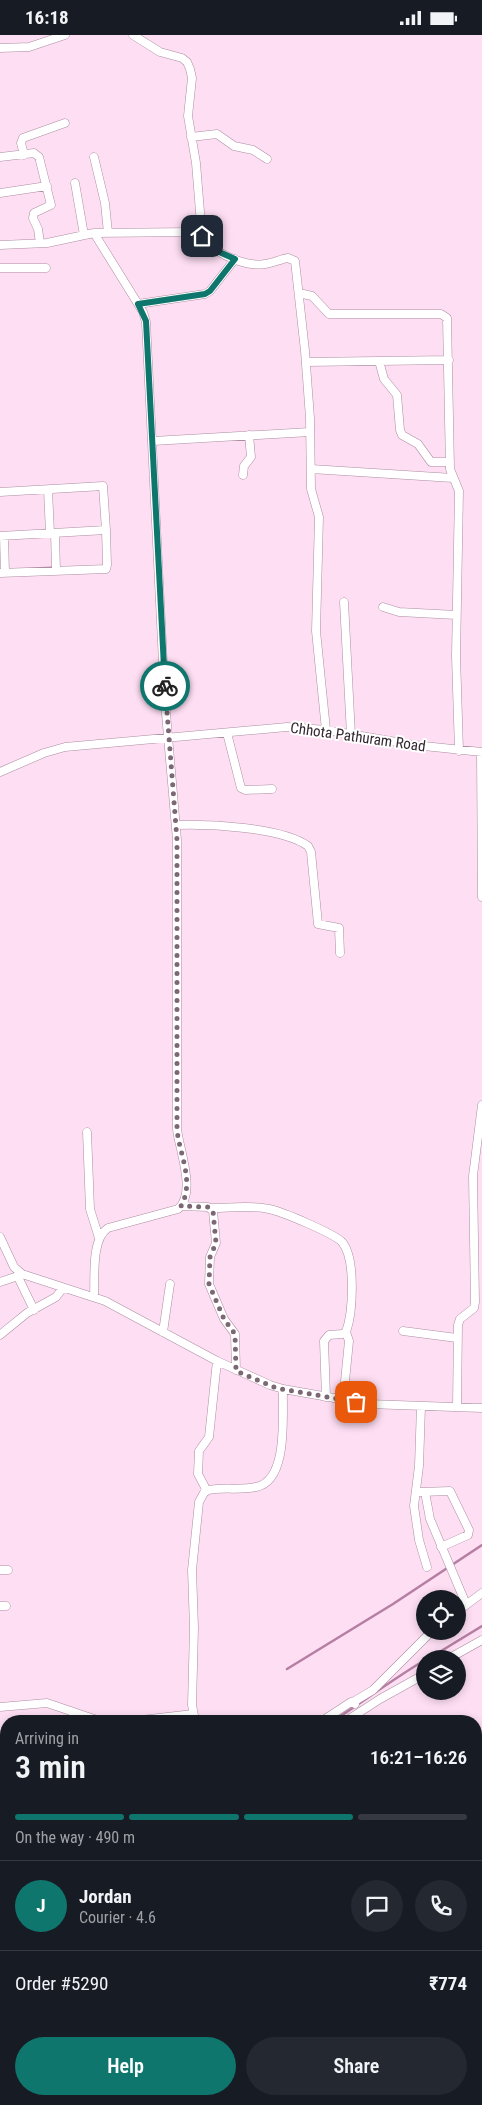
<!DOCTYPE html>
<html lang="en">
<head>
<meta charset="utf-8">
<style>
  :root { --surface:#171b24; --page:#242831; --text:#f1f3f6; --muted:#9ea1a6; --line:#363941; --accent:#0f766e }
  body { margin:0; font-family:"Roboto Condensed",sans-serif; background:var(--page); color:var(--text); height:100vh; display:flex; flex-direction:column; font-size:19px; white-space:nowrap }
  * { box-sizing:border-box; margin:0 }
  p { font-size:16px; color:var(--muted) }
  .icon { flex:none; width:28px; height:28px; fill:none; stroke:currentColor; stroke-width:2; stroke-linecap:round; stroke-linejoin:round }
  .map { position:relative; flex:1; overflow:hidden }
  .drawer { position:absolute; left:0px; top:1680px; width:482px; height:390px; display:flex; flex-direction:column; background:var(--surface); border-radius:20px 20px 0 0; box-shadow:0 2px 8px #0003 }
  .drawer>* { flex:none }
  .fabs { position:absolute; left:416px; top:1555px; display:grid; gap:10px }
  .fabs a { display:grid; place-items:center; width:50px; height:50px; border-radius:50%; background:var(--surface); box-shadow:0 2px 8px #0003; font-size:25px }
  .pin { position:absolute; display:grid; place-items:center; width:42px; height:42px; color:#fff; margin:-21px; border-radius:10px; box-shadow:0 2px 8px #0006 }
  .courier { position:absolute; display:grid; place-items:center; width:50px; height:50px; margin:-25px; border:4px solid #0f766e; border-radius:50%; background:#fff; color:#222; box-shadow:0 1px 6px #0007 }
  .overview em { font-style:normal; font-weight:600 }
  .overview div { display:flex; flex-direction:column-reverse }
  .overview { display:flex; align-items:center; justify-content:space-between; height:85px; padding:0 15px }
  h1 { font-size:32px; font-weight:600; line-height:38px }
  .bar { display:grid; grid-template-columns:repeat(4,1fr); gap:8px 5px; align-content:center; height:60px; padding:0 15px }
  .bar i { height:6px; border-radius:4px; background:var(--line) }
  .bar .selected { background:var(--accent) }
  .bar p { grid-column:span 4 }
  .line { display:flex; align-items:center; gap:12px; padding:0 15px; border-top:1px solid var(--line) }
  .line div { flex:1 }
  .round { display:grid; place-items:center; flex:none; width:52px; height:52px; border-radius:26px; background:var(--page) }
  .button { display:flex; gap:10px; margin-top:auto; padding:10px 15px }
  .button a { flex:1; height:58px; border-radius:30px; background:var(--accent); color:#fff; font-size:20px; font-weight:600; line-height:58px; text-align:center }
  .button a+a { background:var(--page); color:var(--text) }
  .status { display:flex; justify-content:space-between; align-items:center; height:35px; padding:0 25px; background:var(--surface); direction:ltr }
  .status svg { height:14px; fill:currentColor }
  .map>svg:first-child { display:block }
  .lines { fill:none; stroke-linecap:round; stroke-linejoin:round }
  .stream { stroke:#b47fa3; stroke-width:2.5 }
  .minor-casing { stroke:#ab8ea1; stroke-width:9 }
  .minor { stroke:#fff; stroke-width:8 }
  .rail { stroke:#594954; stroke-width:2.5; stroke-dasharray:8 4; stroke-linecap:butt }
  .done { stroke:#7b6874; stroke-width:5; stroke-dasharray:0 9 }
  .route { stroke:#0f766e; stroke-width:6 }
  .labels { text-anchor:middle; stroke-width:4; stroke-linejoin:round; paint-order:stroke }
  .street-label { font-size:15px; fill:#342830; stroke:#fff }
</style>
</head>
<body>
<div class="status"><b>16:18</b><svg viewBox="0 0 49 12"><path d="M0 12V9h3v3zM5 12V6h3v6zM10 12V3h3v9zM15 12V0h3v12zM26 1h20v11H26zM47 4h2v5h-2z"/></svg></div>
<div class="map">
<svg width="482" height="2070" viewBox="0 0 482 2070">
  <rect width="100%" height="100%" fill="#fedef3"/>
  <g class="lines">
    <path class="stream" d="M428,1624L482,1591
      M287,1634L393,1569L482,1510
      M333,1686C364,1666 393,1644 425,1625"/>
    <defs>
      <path id="minor" d="M133,0L160,17L182,23L187,27L190,34L192,43L188,81L196,128L202,201
        M0,13L29,12L65,0
        M191,102L217,99L234,111L253,115L267,124
        M24,120L21,108L23,103L65,88
        M0,122L34,118L39,122L51,170L34,178L33,183L38,194L40,208
        M94,122L105,168L108,198
        M75,148L84,200
        M0,158L47,151
        M94,198L143,277L146,287L165,667L177,805V1094C179,1114 197,1158 178,1174L108,1193C91,1204 95,1242 94,1261
        M0,210L47,208L94,198L193,197C202,198 204,205 211,211C224,222 248,232 265,229C273,228 281,224 288,223L295,226L305,316L310,383L311,454L319,482L316,596L326,695
        M0,233H46
        M299,258L312,261L329,279H441L447,283L450,434L459,456L456,621L459,716
        M138,269L205,259L210,256L235,224
        M379,326L384,344L397,360L400,395L402,400L418,409L431,427H450
        M306,327L449,325
        M153,406L310,397
        M311,434L453,443
        M243,440L244,431L251,422L249,400
        M48,455L50,498
        M0,457L103,451L106,495
        M55,498L56,536
        M0,501L106,495L107,530L106,534L0,538
        M4,501L5,538
        M344,567L351,700
        M383,572L399,577L456,580
        M227,698L241,753L245,755L272,754
        M481,717L482,862
        M0,737L44,718L65,712L287,692L326,695L414,710L482,717
        M176,790C209,789 281,792 308,811L311,817L318,889L339,893L340,918
        M87,1097L90,1174L99,1203
        M181,1171L208,1172L213,1176L216,1208L210,1222L209,1249L224,1284L235,1299L236,1335
        M212,1173C230,1173 251,1170 269,1174C283,1177 333,1198 342,1207C356,1223 353,1278 346,1297L342,1299L329,1300L324,1306L326,1362
        M0,1202L14,1232L22,1239L105,1266L217,1326L270,1350L283,1354
        M18,1242L34,1275
        M0,1247L21,1240
        M403,1296L457,1303
        M163,1297L170,1249
        M0,1300L27,1278L56,1262L63,1253
        M343,1366L349,1306L346,1297
        M421,1371L419,1431L414,1471L419,1505L427,1532
        M457,1372L458,1290L460,1284L474,1273L475,1267L473,1141L482,1070
        M207,1456L198,1439L199,1416L209,1402L217,1326
        M421,1457L450,1456L469,1495L468,1500L441,1512
        M425,1457L430,1484L466,1569
        M0,1535H8
        M0,1571H6
        M458,1576L482,1558
        M448,1624L482,1605
        M353,1667L373,1655L432,1596
        M0,1672L47,1668L100,1686
        M133,1686L193,1679
        M195,1686L192,1670L194,1593L192,1535L199,1467L205,1456C221,1451 239,1456 256,1452C289,1446 282,1379 283,1354L368,1369L482,1373
        M322,1686L351,1667L355,1669
        M346,1686L380,1664L425,1639
        M0,1861H6"/>
    </defs>
    <use href="#minor" class="minor-casing"/>
    <use href="#minor" class="minor"/>
    <path class="rail" d="M476,1705L482,1701
      M476,1717L482,1714
      M476,1878L482,1875
      M476,1905L482,1902
      M476,1922L482,1918
      M0,2017L6,2013
      M192,2070L201,2064
      M221,2070L230,2064
      M252,2070L262,2064"/>
  </g>
  <g class="lines">
    <path class="done" d="M165,651L177,805V1094C179,1119 195,1146 181,1171L208,1172L213,1176L216,1208L210,1222L209,1249L224,1284L235,1299L236,1336L276,1353L356,1367"/>
    <path class="route" d="M165,651L146,286L138,269L205,259L210,256L235,224L217,216L202,201"/>
  </g>
  <g class="labels">
    <g class="street-label">
      <text transform="translate(358 702) rotate(8)" y="5">Chhota Pathuram Road</text>
    </g>
  </g>
</svg>
<div class="fabs">
<a><svg class="icon" aria-label="locate" viewBox="0 0 24 24"><circle cx="12" cy="12" r="6"/><path d="M12 2v4M12 18v4M2 12h4M18 12h4"/></svg></a>
<a><svg class="icon" aria-label="layers" viewBox="0 0 24 24"><path d="M12 4l9 5-9 5-9-5zM3 14l9 5 9-5"/></svg></a>
</div>
<div class="pin" style="left:356px;top:1367px;background:#ea580c"><svg class="icon" aria-label="bag" viewBox="0 0 24 24"><path d="M5 8h14l-1 12H6zM9 8a3 3 0 0 1 6 0"/></svg></div>
<div class="pin" style="left:202px;top:201px;background:#1f2937"><svg class="icon" aria-label="home" viewBox="0 0 24 24"><path d="M3 11l9-7 9 7M6 9v11h12V9"/></svg></div>
<div class="courier" style="left:165px;top:651px"><svg class="icon" aria-label="bike" viewBox="0 0 24 24"><circle cx="6" cy="16" r="4"/><circle cx="18" cy="16" r="4"/><path d="M6 16l4-8h5l3 8M10 8l3 8H6M13 5h3"/></svg></div>
<section class="drawer">
<div class="overview"><div><h1>3 min</h1><p>Arriving in</p></div><em>16:21–16:26</em></div>
<div class="bar"><i class="selected"></i><i class="selected"></i><i class="selected"></i><i></i><p>On the way · 490 m</p></div>
<div class="line" style="height:90px"><b class="round" style="background:var(--accent);color:#fff">J</b><div><b>Jordan</b><p>Courier · 4.6</p></div><a class="round"><svg class="icon" aria-label="chat" viewBox="0 0 24 24"><path d="M4 5h16v11H9l-5 4z"/></svg></a><a class="round"><svg class="icon" aria-label="phone" viewBox="0 0 24 24"><path d="M5 4h4l2 5-3 2q2 4 5 5l2-3 5 2v4C11 20 4 13 5 4z"/></svg></a></div>
<div class="line" style="height:65px"><div>Order #5290</div><b>₹774</b></div>
<div class="button"><a>Help</a><a>Share</a></div>
</section>
</div>
</body>
</html>
